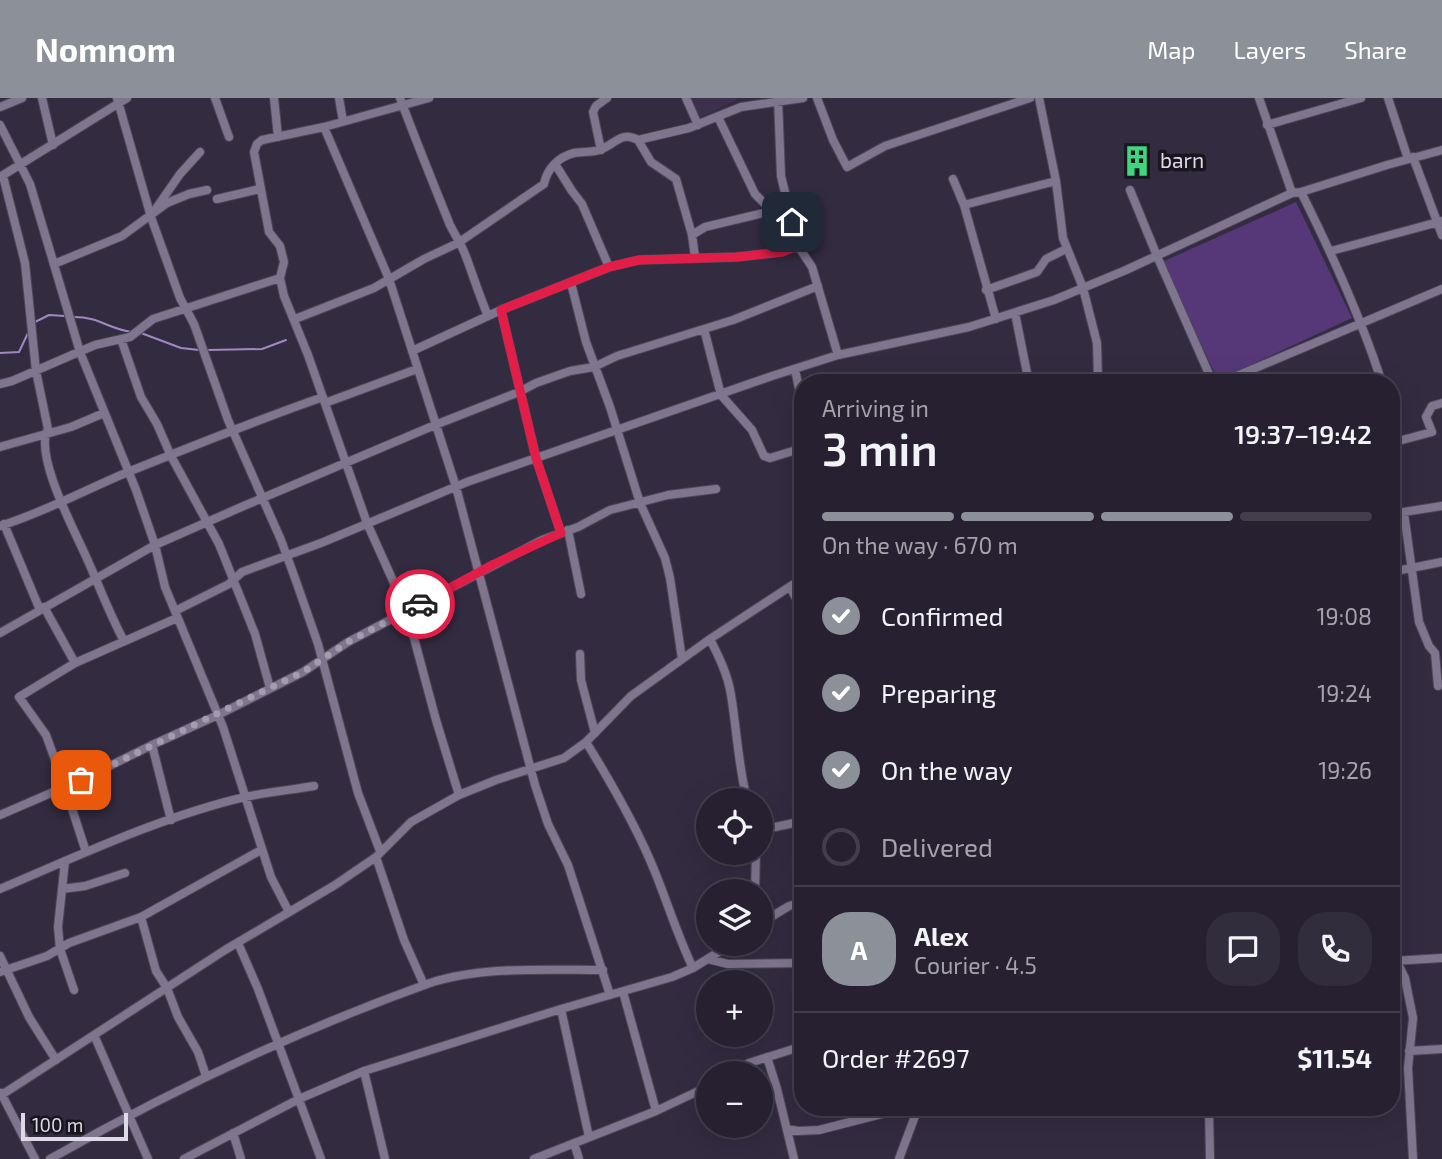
<!DOCTYPE html>
<html lang="en">
<head>
<meta charset="utf-8">
<style>
  :root { --surface:#262030; --page:#322d3c; --text:#f1f3f6; --muted:#a4a3ab; --line:#423e4c; --accent:#8c9099 }
  body { margin:0; font-family:"Exo 2",sans-serif; background:var(--page); color:var(--text); height:100vh; display:flex; flex-direction:column; font-size:26px; white-space:nowrap }
  * { box-sizing:border-box; margin:0 }
  p { font-size:23px; color:var(--muted) }
  .icon { flex:none; width:38px; height:38px; fill:none; stroke:currentColor; stroke-width:2; stroke-linecap:round; stroke-linejoin:round }
  .map { position:relative; flex:1; overflow:hidden }
  .panel { position:absolute; left:794px; top:276px; width:606px; height:742px; display:flex; flex-direction:column; background:var(--surface); border-radius:28px; box-shadow:0 7px 28px #0002,0 0 0 2px var(--line) }
  .panel>* { flex:none }
  .tools { position:absolute; left:696px; top:690px; display:grid; gap:14px }
  .tools a { display:grid; place-items:center; width:77px; height:77px; border-radius:50%; background:var(--surface); box-shadow:0 7px 28px #0002,0 0 0 2px var(--line); font-size:35px }
  .scale { position:absolute; left:21px; bottom:18px; width:107px; box-sizing:border-box; padding-left:7px; border:4px solid #ded9e7; border-top:0; font-size:19px; line-height:24px; white-space:nowrap; color:#ded9e7; -webkit-text-stroke:5px #19151f; paint-order:stroke }
  .pin { position:absolute; display:grid; place-items:center; width:60px; height:60px; color:#fff; margin:-30px; border-radius:14px; box-shadow:0 4px 10px #0006 }
  .courier { position:absolute; display:grid; place-items:center; width:70px; height:70px; margin:-35px; border:5px solid #e11d48; border-radius:50%; background:#fff; color:#222; box-shadow:0 2px 9px #0007 }
  .head em { font-style:normal; font-weight:600 }
  .head div { display:flex; flex-direction:column-reverse }
  .head { display:flex; align-items:center; justify-content:space-between; height:119px; padding:0 28px }
  h1 { font-size:46px; font-weight:600; line-height:52px }
  .bar { display:grid; grid-template-columns:repeat(4,1fr); gap:10px 7px; align-content:center; height:84px; padding:0 28px }
  .bar i { height:9px; border-radius:5px; background:var(--line) }
  .bar .current { background:var(--accent) }
  .bar p { grid-column:span 4 }
  .line { display:flex; align-items:center; gap:18px; padding:0 28px; border-top:2px solid var(--line) }
  .line div { flex:1 }
  .round { display:grid; place-items:center; flex:none; width:74px; height:74px; border-radius:28px; background:var(--page) }
  ol { padding:0 28px; list-style:none }
  li { display:flex; align-items:center; gap:21px; height:77px }
  li p { margin-inline-start:auto }
  li .icon { padding:7px; border-radius:50%; background:var(--accent); color:#fff; stroke-width:4 }
  li:last-child { color:var(--muted) }
  li i { width:38px; height:38px; border:4px solid var(--line); border-radius:50% }
  header { display:flex; align-items:center; gap:42px; box-sizing:border-box; height:98px; padding:0 35px; background:var(--accent); color:#fff }
  header strong { font-size:33px }
  nav { display:flex; gap:38px; margin-inline-start:auto; font-size:24px }
  .map>svg:first-child { display:block }
  .built { fill:#3c304c }
  .green { fill:#563879 }
  .lines { fill:none; stroke-linecap:round; stroke-linejoin:round }
  .stream { stroke:#a089c1; stroke-width:2 }
  .minor-casing { stroke:#4e4658; stroke-width:10 }
  .minor { stroke:#7f758e; stroke-width:8 }
  .done { stroke:#a29cad; stroke-width:7; stroke-dasharray:0 12.6 }
  .route { stroke:#e11d48; stroke-width:9 }
  .labels { text-anchor:middle; stroke-width:7; stroke-linejoin:round; paint-order:stroke }
  .poi-label { font-size:21px; fill:#ded9e7; stroke:#19151f; text-anchor:start }
</style>
</head>
<body>
<header>
<strong>Nomnom</strong>
<nav><a>Map</a><a>Layers</a><a>Share</a></nav>
</header>
<div class="map">
<svg width="1442" height="1061" viewBox="0 0 1442 1061">
  <rect width="100%" height="100%" fill="#332b40"/>
  <path class="built" d="M690,0H736L737,2L698,20Z"/>
  <path class="green" d="M1296,104L1352,220L1218,282L1162,164Z"/>
  <g class="lines">
    <path class="stream" d="M74,219C100,219 108,231 132,234
      M35,224L49,217L65,218
      M141,235L181,250L199,252
      M208,252L262,251L286,242
      M0,255L19,254L28,235"/>
    <defs>
      <path id="minor" d="M42,0L53,47
        M117,0L151,119L180,200L194,226L228,322L281,442L296,483L318,546L358,695L380,753
        M215,0L229,39
        M274,0L278,39
        M339,0L343,23
        M400,0C416,43 433,85 450,127C455,137 461,146 465,156C473,177 479,197 488,218
        M429,0L324,29L262,42L257,46L254,54L269,134L280,148L284,164L280,180L284,198L308,257L367,425L407,514L436,622L459,697
        M686,0L698,27
        M817,0L833,42L847,69L885,48L1030,0
        M1039,0L1056,83L1063,140L1083,190L1097,245L1098,281L1092,285
        M1259,0L1292,95
        M1388,0L1408,61
        M0,9L22,0
        M718,19L755,96L780,121L812,169L838,257
        M0,27L30,86L80,254L136,392L155,447L165,489L223,629L271,779L289,814
        M1267,27L1361,0
        M324,29L389,181L456,389L535,687L548,726L568,767L610,897
        M638,42L651,64L676,81L692,137L695,159
        M601,52L593,14L596,8L607,0
        M1413,59L1442,137
        M555,66L572,93L582,106L609,169
        M3,78L25,165L36,273L48,331C33,357 77,437 88,463C100,490 110,517 124,543
        M0,79L127,0
        M953,81L964,107L996,221
        M1130,92L1157,158L1213,285
        M1301,94C1332,156 1361,219 1382,285
        M217,101L260,91
        M964,107L1056,83
        M155,112L180,76L200,54
        M692,137L705,129L772,113
        M1331,153L1442,123
        M54,166L122,138L167,105L189,96L207,92
        M571,185L586,244L610,309L640,405L665,460L670,480L682,561
        M986,192L1037,174L1046,161L1066,151
        M501,212L536,360L561,435
        M1015,215L1029,285
        M295,221L374,190L424,161L458,145L544,86C547,71 558,59 574,55C583,53 593,55 602,51C616,45 622,33 638,42L689,30L741,9L803,0
        M704,231L721,297L752,332L764,358L770,360L803,350
        M121,241L141,299L157,326L171,358L219,446L255,536L270,590
        M412,253L501,212L609,169L639,162L737,159L781,154L798,148L781,78L778,0
        M795,271L803,311
        M1220,285L1442,191
        M0,286L12,283L95,247L130,239L153,221L280,180
        M325,305L417,271
        M1391,345L1432,334L1426,319L1432,308L1442,305
        M0,349L71,329L104,315
        M1404,415L1419,524L1429,548L1435,555L1438,588
        M1391,416L1442,408
        M4,426L40,512
        M0,428C45,414 85,392 128,374C193,348 257,322 323,299
        M568,432L581,496
        M1391,474L1442,464
        M790,489L803,513
        M44,509L75,565
        M175,513L229,486L242,474L321,445L467,384L772,278L838,257L969,229L1054,202L1126,172L1292,95L1301,94L1387,67L1442,52
        M0,535L155,447L239,410L435,327L519,294L536,285L570,273L594,269L617,258L733,222L818,188
        M710,541C719,559 728,577 731,597C737,633 738,666 747,702
        M580,556L581,582L595,635
        M586,644C612,686 637,729 655,774C668,806 678,839 693,870
        M152,647L171,722
        M0,717L81,682L152,647L218,617L303,574L348,544L542,442L578,429L610,412L668,397L716,391
        M761,732L803,723
        M86,754L65,689L46,637L19,599L75,565L177,520
        M376,759L404,842L424,887
        M65,763L58,829L60,851L74,892
        M0,791C78,758 163,718 245,699C268,694 291,692 314,688
        M62,791L85,788L125,775
        M755,793L756,754
        M141,819L156,873L167,890L178,919L198,954L206,978
        M761,825L789,808L803,804
        M238,845L258,891L321,1061
        M0,858L29,919L56,962
        M708,861L728,866L803,865
        M1396,862L1405,880L1413,920L1408,970L1413,1061
        M1393,863L1442,860
        M0,874L47,858L69,845L141,819L261,752
        M623,894L656,1013
        M561,911L589,1039
        M94,937L148,1061
        M1409,953L1442,951
        M767,959L777,991L794,1061
        M364,973L385,1061
        M732,975L749,965L803,948
        M1,995L35,1061
        M0,998L225,852L335,787L376,759L411,724L459,697L496,682L564,660L586,644L631,598L710,541L803,480
        M1209,1010L1210,1061
        M787,1031L798,1033L819,1032L905,1010
        M233,1035L241,1061
        M574,1045L579,1061
        M50,1061C172,992 298,932 430,885C482,868 548,872 603,872
        M184,1061L299,1001L364,973L561,911L672,879L693,870L733,845
        M534,1061L656,1013L709,988
        M899,1061L918,1010"/>
    </defs>
    <use href="#minor" class="minor-casing"/>
    <use href="#minor" class="minor"/>
  </g>
  <g class="lines">
    <path class="done" d="M81,682L303,574L348,544L420,506"/>
    <path class="route" d="M420,506L494,466L561,435L536,360L501,212L609,169L639,162L737,159L782,154L798,148L792,124"/>
  </g>
  <defs>
    <symbol id="building-bare" viewBox="-9 -9 18 18"><path d="M-4-6H4V6H1V3H-1V6H-4ZM-2.5-4.3h1.7v1.8h-1.7ZM.8-4.3h1.7v1.8H.8ZM-2.5-1h1.7V.8h-1.7ZM.8-1h1.7V.8H.8Z" fill="#3ed77d" stroke="#19151f" stroke-width="2.5" paint-order="stroke"/></symbol>
  </defs>
  <g fill-rule="evenodd">
    <use href="#building-bare" x="1115" y="41" width="44" height="44"/>
  </g>
  <g class="labels">
    <g class="poi-label">
      <text x="1160" y="70">barn</text>
    </g>
  </g>
</svg>
<div class="tools">
<a><svg class="icon" aria-label="locate" viewBox="0 0 24 24"><circle cx="12" cy="12" r="6"/><path d="M12 2v4M12 18v4M2 12h4M18 12h4"/></svg></a>
<a><svg class="icon" aria-label="layers" viewBox="0 0 24 24"><path d="M12 4l9 5-9 5-9-5zM3 14l9 5 9-5"/></svg></a>
<a>+</a>
<a>−</a>
</div>
<div class="scale">100 m</div>
<div class="pin" style="left:81px;top:682px;background:#ea580c"><svg class="icon" aria-label="bag" viewBox="0 0 24 24"><path d="M5 8h14l-1 12H6zM9 8a3 3 0 0 1 6 0"/></svg></div>
<div class="pin" style="left:792px;top:124px;background:#1f2937"><svg class="icon" aria-label="home" viewBox="0 0 24 24"><path d="M3 11l9-7 9 7M6 9v11h12V9"/></svg></div>
<div class="courier" style="left:420px;top:506px"><svg class="icon" aria-label="car" viewBox="0 0 24 24"><path d="M5 17H2v-5l4-1 3-4h7l3 4 3 1v5h-3M9 17h6M6 11h13"/><circle cx="7" cy="17" r="2"/><circle cx="17" cy="17" r="2"/></svg></div>
<section class="panel">
<div class="head"><div><h1>3 min</h1><p>Arriving in</p></div><em>19:37–19:42</em></div>
<div class="bar"><i class="current"></i><i class="current"></i><i class="current"></i><i></i><p>On the way · 670 m</p></div>
<ol>
<li><svg class="icon" aria-label="check" viewBox="0 0 24 24"><path d="M5 12l5 5 9-10"/></svg>Confirmed<p>19:08</p></li>
<li><svg class="icon" aria-label="check" viewBox="0 0 24 24"><path d="M5 12l5 5 9-10"/></svg>Preparing<p>19:24</p></li>
<li><svg class="icon" aria-label="check" viewBox="0 0 24 24"><path d="M5 12l5 5 9-10"/></svg>On the way<p>19:26</p></li>
<li><i></i>Delivered</li>
</ol>
<div class="line" style="height:126px"><b class="round" style="background:var(--accent);color:#fff">A</b><div><b>Alex</b><p>Courier · 4.5</p></div><a class="round"><svg class="icon" aria-label="chat" viewBox="0 0 24 24"><path d="M4 5h16v11H9l-5 4z"/></svg></a><a class="round"><svg class="icon" aria-label="phone" viewBox="0 0 24 24"><path d="M5 4h4l2 5-3 2q2 4 5 5l2-3 5 2v4C11 20 4 13 5 4z"/></svg></a></div>
<div class="line" style="height:91px"><div>Order #2697</div><b>$11.54</b></div>
</section>
</div>
</body>
</html>
